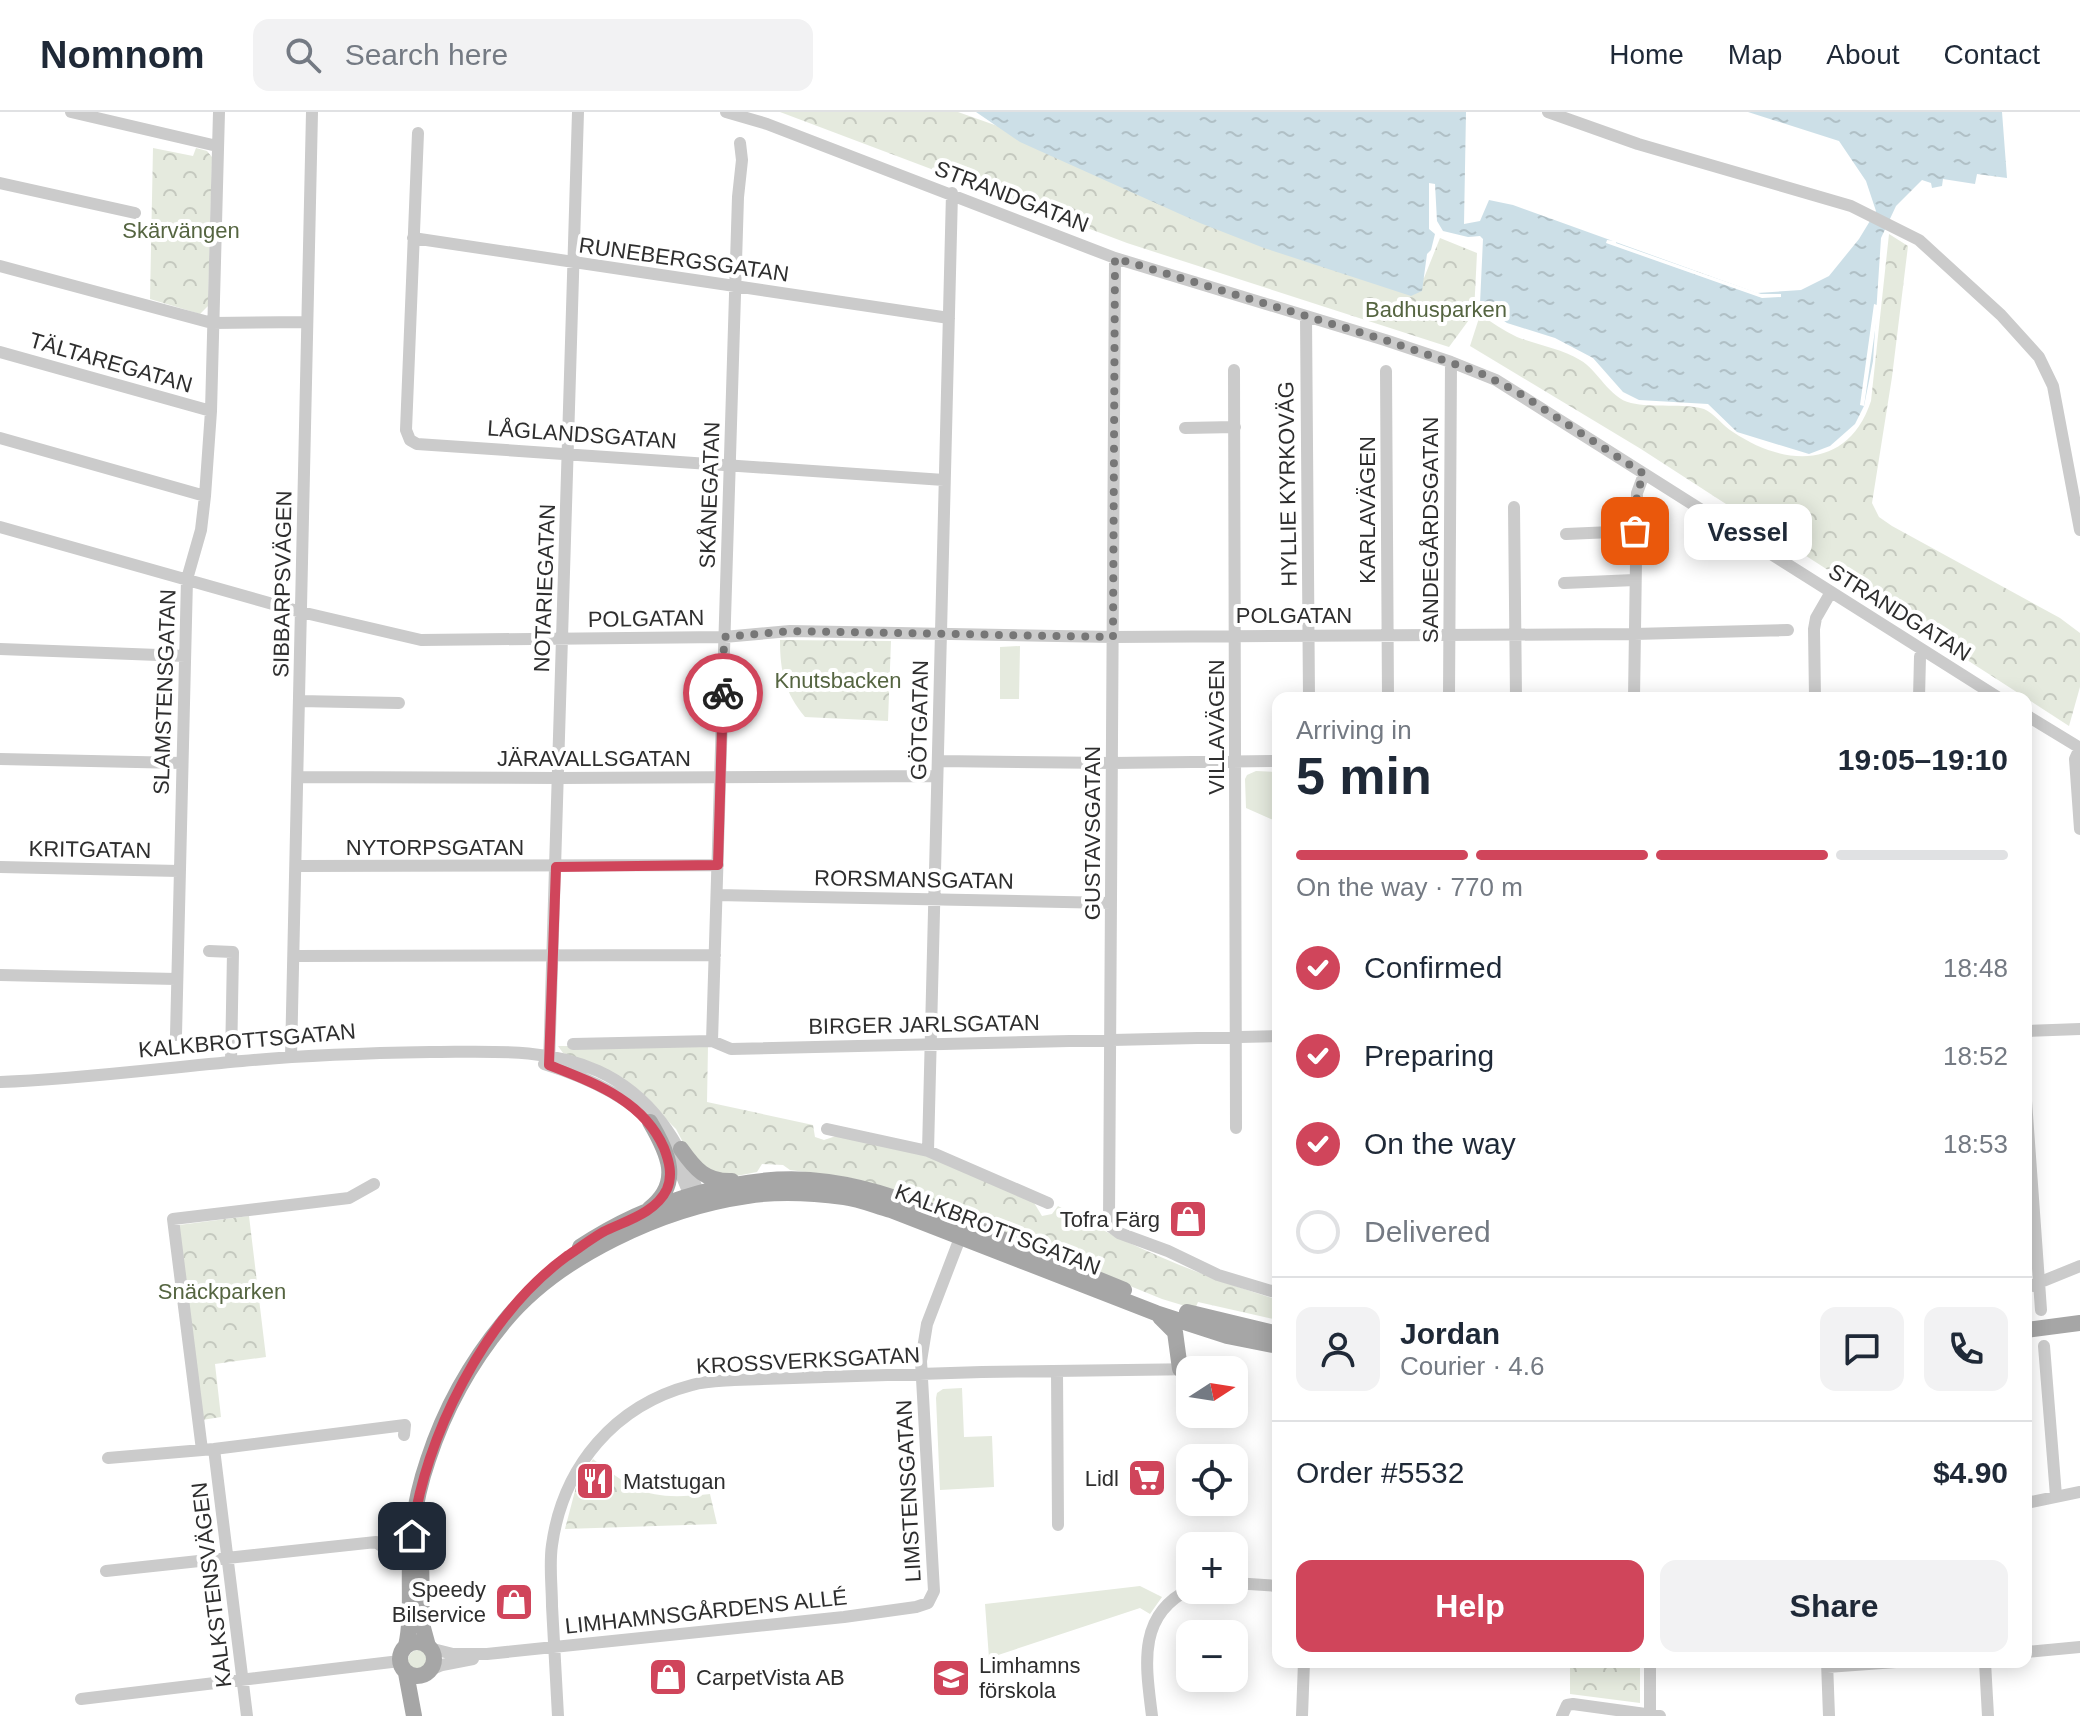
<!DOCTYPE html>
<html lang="en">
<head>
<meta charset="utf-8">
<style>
  :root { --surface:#fff; --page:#f2f2f3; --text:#1f2937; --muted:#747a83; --line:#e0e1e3; --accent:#d0455b }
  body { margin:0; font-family:Helvetica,sans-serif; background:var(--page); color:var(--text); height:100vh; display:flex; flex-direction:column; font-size:30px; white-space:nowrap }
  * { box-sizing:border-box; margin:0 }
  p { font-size:26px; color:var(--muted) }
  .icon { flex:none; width:44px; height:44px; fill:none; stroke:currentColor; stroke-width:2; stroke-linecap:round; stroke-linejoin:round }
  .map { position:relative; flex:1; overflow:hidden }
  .details { position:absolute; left:1272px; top:580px; width:760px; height:976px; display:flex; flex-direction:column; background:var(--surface); border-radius:16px; box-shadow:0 4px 20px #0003 }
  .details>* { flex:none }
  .needle { width:52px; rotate:78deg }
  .buttons { position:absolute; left:1176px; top:1244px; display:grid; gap:16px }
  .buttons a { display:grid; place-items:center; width:72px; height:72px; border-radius:16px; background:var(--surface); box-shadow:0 4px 20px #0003; font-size:40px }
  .pin { position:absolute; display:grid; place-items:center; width:68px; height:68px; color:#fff; margin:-34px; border-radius:16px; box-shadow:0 4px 12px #0006 }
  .courier { position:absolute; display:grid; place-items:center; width:80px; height:80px; margin:-40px; border:6px solid #d0455b; border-radius:50%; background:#fff; color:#222; box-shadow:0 2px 10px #0007 }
  .bubble { position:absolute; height:56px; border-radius:16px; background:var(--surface); box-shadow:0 4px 20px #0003; font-size:26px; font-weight:700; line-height:56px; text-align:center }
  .headline em { font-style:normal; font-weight:700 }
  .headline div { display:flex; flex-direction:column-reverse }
  .headline { display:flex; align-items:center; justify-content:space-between; height:136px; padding:0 24px }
  h1 { font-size:52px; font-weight:700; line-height:60px }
  .bar { display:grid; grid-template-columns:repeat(4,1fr); gap:12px 8px; align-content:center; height:96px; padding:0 24px }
  .bar i { height:10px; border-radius:6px; background:var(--line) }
  .bar .current { background:var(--accent) }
  .bar p { grid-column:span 4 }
  .line { display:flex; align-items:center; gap:20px; padding:0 24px; border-top:2px solid var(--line) }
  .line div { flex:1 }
  .round { display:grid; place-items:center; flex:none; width:84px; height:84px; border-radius:16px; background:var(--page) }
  ol { padding:0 24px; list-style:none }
  li { display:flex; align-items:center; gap:24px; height:88px }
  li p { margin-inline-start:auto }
  li .icon { padding:8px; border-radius:50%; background:var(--accent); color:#fff; stroke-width:4 }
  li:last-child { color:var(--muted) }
  li i { width:44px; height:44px; border:4px solid var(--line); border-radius:50% }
  .action { display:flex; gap:16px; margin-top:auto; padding:16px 24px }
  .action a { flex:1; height:92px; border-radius:16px; background:var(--accent); color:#fff; font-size:32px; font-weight:700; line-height:92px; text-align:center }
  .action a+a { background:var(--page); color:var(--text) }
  header { display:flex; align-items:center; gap:48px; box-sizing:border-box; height:112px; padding:0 40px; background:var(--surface); border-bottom:2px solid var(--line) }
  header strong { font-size:38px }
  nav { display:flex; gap:44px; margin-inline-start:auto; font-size:28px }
  .search { width:560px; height:72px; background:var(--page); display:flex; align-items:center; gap:20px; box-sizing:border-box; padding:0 28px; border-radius:16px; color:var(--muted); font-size:30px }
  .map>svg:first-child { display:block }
  .grass { fill:#e5eade }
  .park { fill:url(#park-crowns) }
  .water { fill:url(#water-ripples) }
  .pier { fill:#fff }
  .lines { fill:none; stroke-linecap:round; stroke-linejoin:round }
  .minor { stroke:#cbcbcb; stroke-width:12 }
  .major { stroke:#a6a6a6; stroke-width:16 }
  .done { stroke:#777; stroke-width:8; stroke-dasharray:0 14.4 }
  .route { stroke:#d0455b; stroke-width:10 }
  .labels { text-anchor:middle; stroke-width:8; stroke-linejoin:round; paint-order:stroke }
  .street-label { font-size:22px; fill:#2e2e2e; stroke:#fff }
  .park-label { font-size:22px; fill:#556541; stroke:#fff }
  .poi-label { font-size:22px; fill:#2e2e2e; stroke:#fff; text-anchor:end }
</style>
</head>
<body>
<header>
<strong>Nomnom</strong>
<div class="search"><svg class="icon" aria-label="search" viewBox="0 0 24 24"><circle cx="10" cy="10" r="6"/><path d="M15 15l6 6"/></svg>Search here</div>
<nav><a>Home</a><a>Map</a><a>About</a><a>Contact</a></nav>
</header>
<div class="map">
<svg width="2080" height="1604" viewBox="0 0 2080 1604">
  <defs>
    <pattern id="park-crowns" width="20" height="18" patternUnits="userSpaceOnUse" patternTransform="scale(2)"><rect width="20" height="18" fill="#e5eade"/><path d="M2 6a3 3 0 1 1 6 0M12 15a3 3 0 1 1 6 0" fill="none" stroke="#c5c9bf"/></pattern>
    <pattern id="water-ripples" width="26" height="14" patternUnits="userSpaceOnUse" patternTransform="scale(2)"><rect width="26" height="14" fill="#ccdfe7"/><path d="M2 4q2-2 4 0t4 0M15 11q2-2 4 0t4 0" fill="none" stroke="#b0c0c6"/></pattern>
  </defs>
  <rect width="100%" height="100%" fill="#fff"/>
  <path class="grass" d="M1020,534L1019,587H1000V535Z
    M1256,659L1278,660V710L1246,696L1245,667L1247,663Z
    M962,1276L964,1325L992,1324L994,1375L940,1378L936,1286L937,1281L943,1277Z
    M1140,1474L1162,1485L1150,1502L1140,1496L989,1546L985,1492Z
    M408 1548a10 10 0 1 1 20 0a10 10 0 1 1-20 0Z"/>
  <path class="park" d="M780,0H958L1424,166L1440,126L1477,141L1474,201L1449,235L1127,131Z
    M153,36L193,44L196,36L207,39L212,45L208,194L200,202L150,187Z
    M1889,122L1908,134L1892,265L1872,391L1879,405L1892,414L2060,506L2080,521V575L2069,614L1641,337L1470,234L1480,203C1492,210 1504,219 1517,225C1537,233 1562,237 1580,248C1598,258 1609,286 1631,291C1652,296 1685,291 1704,297C1714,301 1723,314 1733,320C1785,355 1848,358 1871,289Z
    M780,528L891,529L888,609L805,605C785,581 780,560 780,528Z
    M558,934H708L707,990L813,1013L815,1025L824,1028L836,1024L934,1045L1033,1089L1042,1104L1052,1102L1058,1094C1128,1134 1201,1164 1278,1188V1208L1198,1190L1195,1197L1162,1187L902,1081L851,1066L790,1058L783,1053L762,1052L757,1060L726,1066L709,1061L686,1036L676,1017L634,976L594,952L563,941Z
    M249,1104L266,1245L215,1252L221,1305L202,1308L179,1113Z
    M593,1347C639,1383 652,1388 710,1382L717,1412L565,1417L576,1375Z
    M1570,1550H1640V1591L1570,1582Z"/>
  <path class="water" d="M976,0H1466L1464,112L1480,109L1489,88L1513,93L1757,181L1801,178L1829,164L1859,127L1876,99L1866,69L1839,29L1748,0H2002L2007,66L1977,62L1975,72L1943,67L1942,74L1932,76L1931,71L1922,68L1896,94L1881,126L1873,249L1864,294L1855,312L1830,334L1809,342L1737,320L1708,292L1639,288L1623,280L1593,246L1555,226L1507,211L1480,192L1483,127L1480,124L1468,125L1443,119L1437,109L1435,72L1429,71V117L1435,122L1431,138L1427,142L1422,179L1411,184L1264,136L1200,111L1020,30Z"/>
  <path class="pier" d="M1607,128L1616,129V131L1761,182H1781V185L1762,186L1606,131Z
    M1874,192L1877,193L1878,198L1864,294L1860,293Z"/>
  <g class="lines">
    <path class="minor" d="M71,0L217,34
      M726,0L767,12L1115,146L1385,228L1451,250L1496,268L1999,586
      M1548,0L1638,32L1851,94L1919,128L2001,203L2039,245L2053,274L2080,418
      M418,21L406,318L410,328L417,332L944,368
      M0,71L135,101
      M413,126L949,206
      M1115,146L1109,1107L1111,1115L1119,1121L1168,1139L1218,1163L1278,1181
      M0,154L212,211L307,210
      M1306,205L1309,586
      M0,240L211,299
      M1234,258L1236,1016
      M1386,259L1388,586
      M1185,316L1235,315
      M0,326L205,384
      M1514,395L1516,586
      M0,415L301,500L421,528L724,525L790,519L1113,525L1634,522L1788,518
      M1566,422L1635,419
      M1564,471L1635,468
      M0,537L185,544
      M1449,586L1451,250
      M1634,586L1637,381L1644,362
      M1815,586L1814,517L1816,506L1831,480
      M1919,586L1920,545L1922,538
      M299,589L399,591
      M2026,603L2080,636
      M2080,636L2075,647L2080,717
      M0,647L182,651
      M938,649L1112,651L1278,649
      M298,665L559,666L937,664
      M296,754L718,753
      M0,755L179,759
      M717,783L1111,791
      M209,839L233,840L231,950
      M294,844L715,843
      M0,863L176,867
      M2026,919L2080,917
      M176,923L187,467L201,418L205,384L211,299L219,0
      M712,929L738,85L742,48L740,31
      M573,932L712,929L731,937L1278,924
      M291,945L312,0
      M544,952C583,964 628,983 655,1015
      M549,953L578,0
      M0,970C81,967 162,956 242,949C305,943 368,941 430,940C487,940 546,935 598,959C651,983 680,1030 699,1082L698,1088
      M2026,989L2041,1198
      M827,1017L928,1039L1048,1091
      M669,1033L692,1089
      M928,1039L952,81
      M2026,1176L2080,1154
      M2044,1234L2056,1384
      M1057,1259L1058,1413
      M214,1337L247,1604
      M202,1338L173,1107L349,1086L374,1072
      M108,1346L214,1337L405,1313L404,1323
      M2026,1391L2080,1380
      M106,1459L376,1430L383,1435
      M1234,1471L1278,1474
      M429,1536L453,1542H487L844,1505L916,1495L928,1491L934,1479L921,1249L927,1212L960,1126
      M2026,1540L2080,1535
      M1827,1550L1829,1604
      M1985,1550L1988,1604
      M1827,1555L1896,1550
      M430,1558L442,1553L473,1547
      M81,1587L400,1549
      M558,1604C556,1567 554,1531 552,1494C552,1474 549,1453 552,1433C563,1354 615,1293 692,1273C705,1269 720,1269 734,1268L982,1260L1201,1257L1206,1255
      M1152,1604C1146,1555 1136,1503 1190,1477
      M1302,1604L1304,1550
      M1562,1604L1567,1593L1573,1592L1660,1604
      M1650,1604V1550"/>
    <path class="major" d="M681,1037C695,1057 706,1070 732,1069
      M649,1097C683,1071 668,1041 650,1010
      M580,1135C647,1090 747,1058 828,1070C880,1077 929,1098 978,1117C1026,1137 1075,1158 1124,1178
      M1187,1200L1278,1222
      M1160,1205L1175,1220L1180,1257
      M2026,1218L2080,1211
      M421,1434L422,1512L428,1534
      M400 1547a17 17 0 1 1 34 0a17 17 0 1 1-34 0Z
      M406,1534C412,1507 409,1477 410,1449C411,1415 417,1380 428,1348C444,1299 471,1250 504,1210C558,1144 663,1096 747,1084C777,1079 814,1081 844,1085C860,1087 876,1094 891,1098L1156,1201L1227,1224L1278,1234
      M406,1561L414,1604"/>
  </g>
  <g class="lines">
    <path class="done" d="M723,581L724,525L790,519L1113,525L1115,146L1385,228L1478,260L1516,279L1644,362L1637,381L1635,419"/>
    <path class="route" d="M412,1424C424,1325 485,1204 567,1144C579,1136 591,1127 603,1120C625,1109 656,1101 667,1077C673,1063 669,1049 664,1036C643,988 594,971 549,953L556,755L718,753L723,581"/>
  </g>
  <defs>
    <symbol id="shop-square" viewBox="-11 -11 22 22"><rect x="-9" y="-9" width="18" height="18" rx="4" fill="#d0455b" stroke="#fff"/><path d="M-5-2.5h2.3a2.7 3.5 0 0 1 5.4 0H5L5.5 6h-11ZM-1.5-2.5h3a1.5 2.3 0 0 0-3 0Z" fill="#fff"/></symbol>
    <symbol id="supermarket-square" viewBox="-11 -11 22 22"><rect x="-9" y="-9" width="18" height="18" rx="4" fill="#d0455b" stroke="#fff"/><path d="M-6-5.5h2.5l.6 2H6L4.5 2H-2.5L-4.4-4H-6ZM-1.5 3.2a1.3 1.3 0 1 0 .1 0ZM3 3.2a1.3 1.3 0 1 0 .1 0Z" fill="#fff"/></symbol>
    <symbol id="restaurant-square" viewBox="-11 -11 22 22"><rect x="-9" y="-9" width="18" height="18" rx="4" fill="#d0455b" stroke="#fff"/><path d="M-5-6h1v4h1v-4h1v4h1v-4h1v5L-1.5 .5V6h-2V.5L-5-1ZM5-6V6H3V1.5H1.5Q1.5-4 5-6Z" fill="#fff"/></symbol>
    <symbol id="school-square" viewBox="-11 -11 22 22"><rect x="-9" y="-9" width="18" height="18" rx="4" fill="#d0455b" stroke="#fff"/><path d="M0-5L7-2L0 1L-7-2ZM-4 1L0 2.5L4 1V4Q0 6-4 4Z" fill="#fff"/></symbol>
  </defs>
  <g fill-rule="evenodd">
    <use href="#shop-square" x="1166" y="1085" width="44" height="44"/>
    <use href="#supermarket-square" x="1125" y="1344" width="44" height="44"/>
    <use href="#restaurant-square" x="573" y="1347" width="44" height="44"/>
    <use href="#shop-square" x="492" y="1468" width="44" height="44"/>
    <use href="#shop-square" x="646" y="1543" width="44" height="44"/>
    <use href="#school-square" x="929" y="1544" width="44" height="44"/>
  </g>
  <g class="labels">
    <g class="street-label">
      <text transform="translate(1012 84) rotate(21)" y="8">STRANDGATAN</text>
      <text transform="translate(684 147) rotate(8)" y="8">RUNEBERGSGATAN</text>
      <text transform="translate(111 250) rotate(16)" y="8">TÄLTAREGATAN</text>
      <text transform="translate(582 322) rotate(4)" y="8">LÅGLANDSGATAN</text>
      <text transform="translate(1287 372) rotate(-91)" y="8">HYLLIE KYRKOVÄG</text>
      <text transform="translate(709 383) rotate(-88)" y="8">SKÅNEGATAN</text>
      <text transform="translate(1367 398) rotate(-90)" y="8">KARLAVÄGEN</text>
      <text transform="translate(1430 418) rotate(-90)" y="8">SANDEGÅRDSGATAN</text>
      <text transform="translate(282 472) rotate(-89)" y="8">SIBBARPSVÄGEN</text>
      <text transform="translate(544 476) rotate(-88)" y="8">NOTARIEGATAN</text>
      <text transform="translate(1900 500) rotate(32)" y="8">STRANDGATAN</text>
      <text x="1294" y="511">POLGATAN</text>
      <text transform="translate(646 506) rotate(-1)" y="8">POLGATAN</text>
      <text transform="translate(164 580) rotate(-88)" y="8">SLAMSTENSGATAN</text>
      <text transform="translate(919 608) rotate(-89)" y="8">GÖTGATAN</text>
      <text transform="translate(1216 615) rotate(-90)" y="8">VILLAVÄGEN</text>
      <text x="594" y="654">JÄRAVALLSGATAN</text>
      <text transform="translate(1092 721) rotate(-90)" y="8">GUSTAVSGATAN</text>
      <text x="435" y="743">NYTORPSGATAN</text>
      <text transform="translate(90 737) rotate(1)" y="8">KRITGATAN</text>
      <text transform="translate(914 767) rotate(1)" y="8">RORSMANSGATAN</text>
      <text transform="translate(924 912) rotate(-1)" y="8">BIRGER JARLSGATAN</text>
      <text transform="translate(247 928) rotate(-5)" y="8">KALKBROTTSGATAN</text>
      <text transform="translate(998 1117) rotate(21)" y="8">KALKBROTTSGATAN</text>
      <text transform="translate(808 1248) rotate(-3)" y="8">KROSSVERKSGATAN</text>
      <text transform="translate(908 1379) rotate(-93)" y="8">LIMSTENSGATAN</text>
      <text transform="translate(211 1473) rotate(-97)" y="8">KALKSTENSVÄGEN</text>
      <text transform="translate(706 1499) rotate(-6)" y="8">LIMHAMNSGÅRDENS ALLÉ</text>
    </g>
    <g class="park-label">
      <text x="181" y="126">Skärvängen</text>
      <text x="1436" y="205">Badhusparken</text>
      <text x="838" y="576">Knutsbacken</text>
      <text x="222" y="1187">Snäckparken</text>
    </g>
    <g class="poi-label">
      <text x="1160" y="1115">Tofra Färg</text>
      <text x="1119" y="1374">Lidl</text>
      <text x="623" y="1377" text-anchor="start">Matstugan</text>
      <text x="486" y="1485">Speedy<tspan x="486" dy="25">Bilservice</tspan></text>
      <text x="979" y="1561" text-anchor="start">Limhamns<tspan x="979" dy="25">förskola</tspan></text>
      <text x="696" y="1573" text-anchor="start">CarpetVista AB</text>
    </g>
  </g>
</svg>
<div class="buttons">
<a><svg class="needle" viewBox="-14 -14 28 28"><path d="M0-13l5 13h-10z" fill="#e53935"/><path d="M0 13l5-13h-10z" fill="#747a83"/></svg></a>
<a><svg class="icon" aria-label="locate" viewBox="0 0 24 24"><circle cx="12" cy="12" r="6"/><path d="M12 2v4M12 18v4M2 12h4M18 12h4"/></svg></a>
<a>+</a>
<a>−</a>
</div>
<div class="pin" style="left:1635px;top:419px;background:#ea580c"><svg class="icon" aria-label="bag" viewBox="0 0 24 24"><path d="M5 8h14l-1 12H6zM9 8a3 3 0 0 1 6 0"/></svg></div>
<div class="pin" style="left:412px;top:1424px;background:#1f2937"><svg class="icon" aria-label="home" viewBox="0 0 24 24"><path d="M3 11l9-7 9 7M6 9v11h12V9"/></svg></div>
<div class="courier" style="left:723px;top:581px"><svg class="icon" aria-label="bike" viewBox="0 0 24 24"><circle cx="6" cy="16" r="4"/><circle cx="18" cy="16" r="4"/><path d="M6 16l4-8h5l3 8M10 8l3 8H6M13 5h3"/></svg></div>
<div class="bubble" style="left:1684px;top:392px;width:128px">Vessel</div>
<section class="details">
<div class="headline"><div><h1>5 min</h1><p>Arriving in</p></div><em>19:05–19:10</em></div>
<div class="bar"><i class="current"></i><i class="current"></i><i class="current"></i><i></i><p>On the way · 770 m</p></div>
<ol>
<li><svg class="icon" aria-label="check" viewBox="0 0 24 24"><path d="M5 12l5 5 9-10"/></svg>Confirmed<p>18:48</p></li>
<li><svg class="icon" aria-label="check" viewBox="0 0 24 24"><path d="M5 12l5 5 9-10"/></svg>Preparing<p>18:52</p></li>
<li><svg class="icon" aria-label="check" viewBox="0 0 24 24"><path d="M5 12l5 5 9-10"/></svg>On the way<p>18:53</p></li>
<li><i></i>Delivered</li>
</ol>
<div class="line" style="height:144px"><a class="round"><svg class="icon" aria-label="person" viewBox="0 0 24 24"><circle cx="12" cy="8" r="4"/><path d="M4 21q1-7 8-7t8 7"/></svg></a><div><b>Jordan</b><p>Courier · 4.6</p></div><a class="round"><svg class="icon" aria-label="chat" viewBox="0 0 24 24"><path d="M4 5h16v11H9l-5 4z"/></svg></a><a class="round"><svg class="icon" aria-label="phone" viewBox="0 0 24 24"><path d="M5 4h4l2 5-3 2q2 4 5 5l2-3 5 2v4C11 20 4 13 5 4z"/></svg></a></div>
<div class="line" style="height:104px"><div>Order #5532</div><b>$4.90</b></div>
<div class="action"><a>Help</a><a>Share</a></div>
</section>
</div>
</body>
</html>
